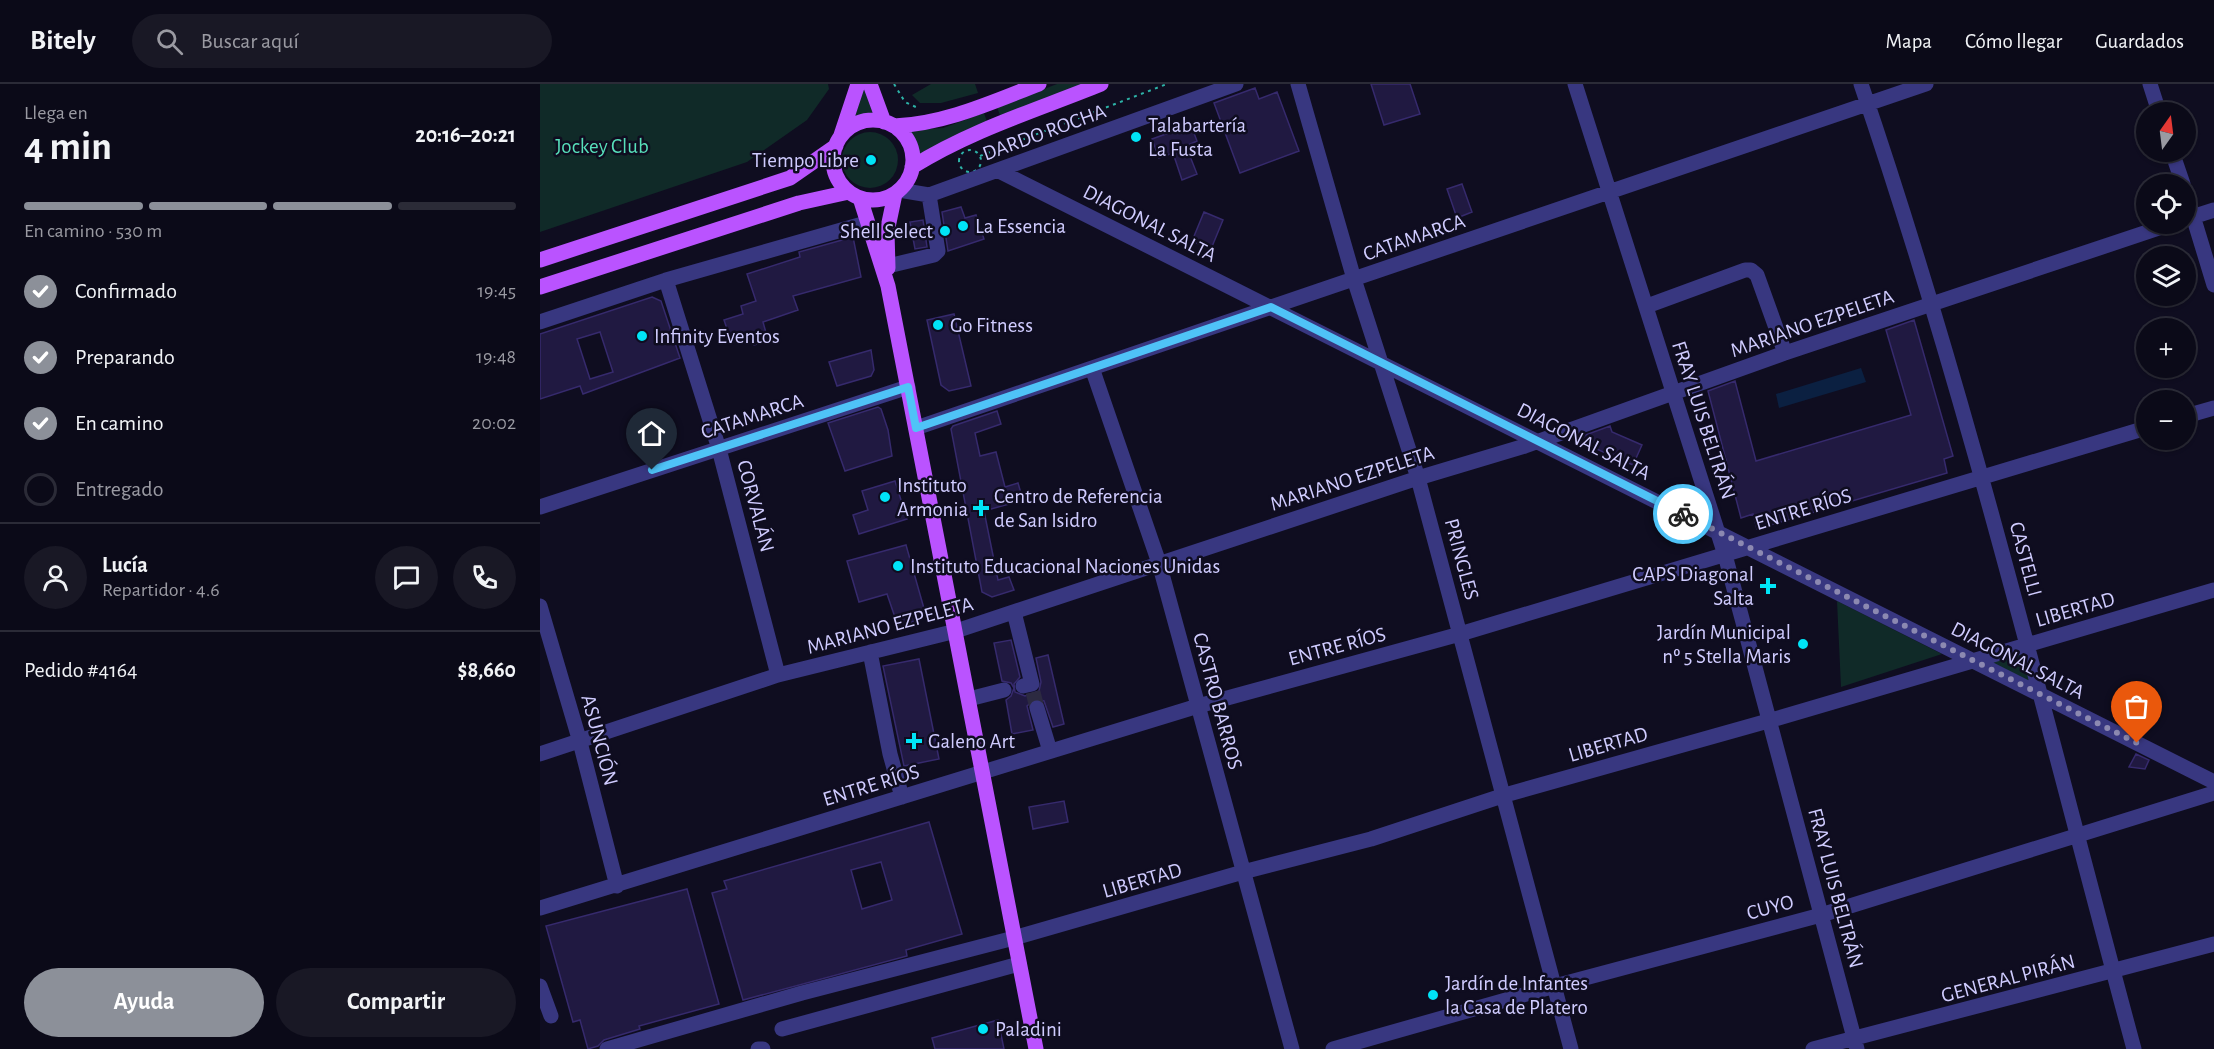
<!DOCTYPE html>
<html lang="es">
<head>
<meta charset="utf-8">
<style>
  :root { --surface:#0b0a18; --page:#191825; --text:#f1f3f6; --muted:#9a9aa2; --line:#2b2b37; --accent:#8c9099 }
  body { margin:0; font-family:"Alegreya Sans",sans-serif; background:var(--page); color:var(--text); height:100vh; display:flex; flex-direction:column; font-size:22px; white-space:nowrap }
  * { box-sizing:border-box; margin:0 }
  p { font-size:20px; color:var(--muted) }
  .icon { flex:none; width:33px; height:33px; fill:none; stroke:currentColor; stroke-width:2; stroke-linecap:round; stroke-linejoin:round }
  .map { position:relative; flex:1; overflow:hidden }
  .panel { display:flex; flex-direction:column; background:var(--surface); width:540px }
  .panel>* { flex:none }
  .needle { width:39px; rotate:14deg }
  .controls { position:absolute; left:1596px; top:18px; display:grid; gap:12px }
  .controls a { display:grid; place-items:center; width:60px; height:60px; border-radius:50%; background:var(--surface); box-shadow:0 2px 4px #0004,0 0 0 2px var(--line); font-size:30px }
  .pin { position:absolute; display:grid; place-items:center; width:51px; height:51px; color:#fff; margin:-62px -26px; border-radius:50% 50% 50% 0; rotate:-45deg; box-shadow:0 0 6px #0007 }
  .pin .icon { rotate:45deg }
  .courier { position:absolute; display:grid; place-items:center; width:60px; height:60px; margin:-30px; border:4px solid #4fc3f7; border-radius:50%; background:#fff; color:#222; box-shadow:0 2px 8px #0007 }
  .headline em { font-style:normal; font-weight:600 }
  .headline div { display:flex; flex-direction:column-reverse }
  .headline { display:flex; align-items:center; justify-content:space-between; height:102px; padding:0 24px }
  h1 { font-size:39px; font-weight:600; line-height:45px }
  .bar { display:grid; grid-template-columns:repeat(4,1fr); gap:9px 6px; align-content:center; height:72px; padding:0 24px }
  .bar i { height:8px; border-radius:4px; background:var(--line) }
  .bar .active { background:var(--accent) }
  .bar p { grid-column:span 4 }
  .line { display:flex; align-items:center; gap:15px; padding:0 24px; border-top:2px solid var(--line) }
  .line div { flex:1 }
  .round { display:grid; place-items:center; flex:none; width:63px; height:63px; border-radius:32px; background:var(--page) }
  ol { padding:0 24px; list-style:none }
  li { display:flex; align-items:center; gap:18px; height:66px }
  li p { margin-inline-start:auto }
  li .icon { padding:6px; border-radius:50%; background:var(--accent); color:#fff; stroke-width:4 }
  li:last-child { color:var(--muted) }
  li i { width:33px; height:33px; border:3px solid var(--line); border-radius:50% }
  .cta { display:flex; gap:12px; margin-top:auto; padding:12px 24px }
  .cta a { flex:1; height:69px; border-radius:36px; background:var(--accent); color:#fff; font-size:24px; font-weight:600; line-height:69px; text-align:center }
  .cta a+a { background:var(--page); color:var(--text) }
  header { display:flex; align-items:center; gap:36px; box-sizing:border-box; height:84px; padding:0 30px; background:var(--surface); border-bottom:2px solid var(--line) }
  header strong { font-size:28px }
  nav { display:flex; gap:33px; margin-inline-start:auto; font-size:21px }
  .search { width:420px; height:54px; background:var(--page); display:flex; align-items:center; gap:15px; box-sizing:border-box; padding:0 21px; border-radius:33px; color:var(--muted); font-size:22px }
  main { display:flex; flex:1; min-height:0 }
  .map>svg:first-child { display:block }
  .green { fill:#102a28 }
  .water { fill:#0b2041 }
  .building { fill:#201941; stroke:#362a6d; stroke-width:1.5; fill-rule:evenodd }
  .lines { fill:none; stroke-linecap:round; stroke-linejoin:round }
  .minor-tunnel { stroke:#2c2a41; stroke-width:15; stroke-dasharray:15 8; stroke-linecap:butt }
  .path { stroke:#2db2a7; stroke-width:2; stroke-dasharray:3 4.5; stroke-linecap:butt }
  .minor { stroke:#383780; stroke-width:15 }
  .major { stroke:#ba53ff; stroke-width:15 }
  .done { stroke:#8c89b1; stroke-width:6; stroke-dasharray:0 10.8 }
  .route { stroke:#4fc3f7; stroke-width:8 }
  .poi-dot { fill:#00e4f7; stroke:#0f0d20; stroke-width:2 }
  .labels { text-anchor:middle; stroke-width:5; stroke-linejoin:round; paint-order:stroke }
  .poi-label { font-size:21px; fill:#d0ccff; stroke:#0f0d20; text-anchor:start }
  .street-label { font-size:21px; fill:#d0ccff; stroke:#0f0d20 }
  .park-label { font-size:21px; fill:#57dfba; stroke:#0f0d20 }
</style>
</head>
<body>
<header>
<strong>Bitely</strong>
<div class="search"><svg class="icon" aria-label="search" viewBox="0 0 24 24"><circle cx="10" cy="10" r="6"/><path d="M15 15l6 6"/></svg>Buscar aquí</div>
<nav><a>Mapa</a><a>Cómo llegar</a><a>Guardados</a></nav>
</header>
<main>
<section class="panel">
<div class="headline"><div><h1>4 min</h1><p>Llega en</p></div><em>20:16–20:21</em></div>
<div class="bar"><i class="active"></i><i class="active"></i><i class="active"></i><i></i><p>En camino · 530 m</p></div>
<ol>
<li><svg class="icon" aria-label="check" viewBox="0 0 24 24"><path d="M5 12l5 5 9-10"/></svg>Confirmado<p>19:45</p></li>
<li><svg class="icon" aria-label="check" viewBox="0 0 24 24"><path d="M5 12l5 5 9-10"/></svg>Preparando<p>19:48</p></li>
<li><svg class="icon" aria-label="check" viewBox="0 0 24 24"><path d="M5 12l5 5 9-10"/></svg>En camino<p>20:02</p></li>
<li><i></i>Entregado</li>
</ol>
<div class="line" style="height:108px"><a class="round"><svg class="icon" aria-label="person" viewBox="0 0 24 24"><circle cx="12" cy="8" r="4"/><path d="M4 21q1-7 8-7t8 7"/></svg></a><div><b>Lucía</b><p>Repartidor · 4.6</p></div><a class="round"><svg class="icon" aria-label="chat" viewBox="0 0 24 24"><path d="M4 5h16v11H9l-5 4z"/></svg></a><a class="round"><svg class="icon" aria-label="phone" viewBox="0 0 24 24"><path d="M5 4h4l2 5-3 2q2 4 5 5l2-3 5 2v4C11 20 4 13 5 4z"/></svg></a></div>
<div class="line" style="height:78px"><div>Pedido #4164</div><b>$8,660</b></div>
<div class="cta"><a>Ayuda</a><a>Compartir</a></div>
</section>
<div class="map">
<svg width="1674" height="965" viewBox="0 0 1674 965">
  <rect width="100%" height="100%" fill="#0f0d20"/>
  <path class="green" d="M0,0H288L289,5L267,36L207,78L0,148Z
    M323,0L336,30L312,36Z
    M391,0H435L438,9L401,19H380L372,11Z
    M517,0H547L461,34L457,23Z
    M444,29L447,38L380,75L369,46L403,44Z
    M302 76a28 28 0 1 1 56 0a28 28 0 1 1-56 0Z
    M1297,517L1402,570L1301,603Z
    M1487,561L1500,610L1432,576Z"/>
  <path class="water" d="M1321,284L1326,298L1239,324L1236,310Z"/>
  <path class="building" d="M831,0H870L880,30L844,41Z
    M715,4L719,15L737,8L759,67L700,89L674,19Z
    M651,41L657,57L646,62L657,90L642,96L633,69L619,74L612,55Z
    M922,100L932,128L917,134L907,105Z
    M421,123L425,134L436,131L444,155L408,167L402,128Z
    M664,128L683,136L671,165L652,157Z
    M383,136L387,163L375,165L370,138Z
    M313,153L321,193L253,212L258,226L223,238L228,256L214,261L209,248L190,254L184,236L203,230L201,222L216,217L207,190L260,173L259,168Z
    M112,213L121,217L140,274L43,310L40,302L0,315V250ZM60,248L73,288L50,295L37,255Z
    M414,230L431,302L409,307L401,301L387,236Z
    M1374,236L1413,372L1404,375L1407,389L1217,445L1213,430L1201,434L1168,307L1195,297L1216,377L1371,331L1346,246Z
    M331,266L334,286L331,292L297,302L289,278Z
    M338,323L341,325L348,346L352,372L305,387L288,339Z
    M457,327L461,340L435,349L440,372L456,368L465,403L478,399L483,416L444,427L458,496L469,493L474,506L452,513L442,508L411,345L413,342Z
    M1070,342L1072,348L1102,361L1093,381L1038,357L1040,353Z
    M355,397L367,435L319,450L313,431L328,426L322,407Z
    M366,461L385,528L382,535L358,542L347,510L319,518L307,477Z
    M471,556L480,593L474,600L475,608L485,612L499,607L501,598L496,574L508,571L524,640L513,643L504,617L495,615L487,622L493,646L472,650L466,616L471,612L474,604L471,599L462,597L454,559Z
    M379,575L399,675L364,682L343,582Z
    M1596,670L1609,676L1605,685L1589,683Z
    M524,717L528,738L493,745L489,723Z
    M389,738L422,850L366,866L367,872L203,916L172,809L187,805L184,797ZM341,778L352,816L322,825L311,786Z
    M147,805L179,920L99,942L100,945L64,956L58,962L48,965L40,936L33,938L6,842Z
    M458,936L464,965H395L392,954Z"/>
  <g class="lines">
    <path class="minor-tunnel" d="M493,608L497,624"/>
    <path class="path" d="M354,0L365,18L378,24
      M419 77a11 11 0 1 1 22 0a11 11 0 1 1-22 0Z
      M440,72L627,0"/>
    <path class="minor" d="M758,0L814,195L878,394L1031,965
      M1035,0L1185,471L1317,965
      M1321,0C1429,317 1507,642 1594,965
      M1610,0L1619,28
      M1632,68L1643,100
      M459,87L1674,698
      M359,106L389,111L696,0
      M1646,109L1674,201
      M1646,135L1674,126
      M348,182L394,171L398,167L389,111
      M126,196L179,365L238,591
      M1107,222L1205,186H1211L1217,191L1245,269
      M0,238L126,196L326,139
      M552,284L619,479L752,965
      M1646,332L1674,324
      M376,344L1386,0
      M0,423L368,303
      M0,522L40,658L77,802
      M474,528L492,600L483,602
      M330,568L350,670L362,713
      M429,615L464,606
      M497,624L510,667
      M0,670L238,591L416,547L878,394L985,362L1245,269L1631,140
      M0,824L658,622L920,550L1606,344
      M0,902L11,932
      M242,945L479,880
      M67,965L262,909L474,854L703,788L831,755L965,711L1228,637L1674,506
      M218,965H223
      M793,965L1015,902L1281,831L1674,709
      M1273,965L1674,860"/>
    <path class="major" d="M330,0L344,38
      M293 76a40 40 0 1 1 80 0a40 40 0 1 1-80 0Z
      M354,42C405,40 452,18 499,0
      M301,51L318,0
      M372,83C431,46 497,26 561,0
      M320,114L348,202L496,965
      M0,176L250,94L296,62
      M348,184L347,148L355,110
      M0,203L259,119L309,108"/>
  </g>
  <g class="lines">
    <path class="done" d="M1143,430L1597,659"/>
    <path class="route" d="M112,386L368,303L376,344L731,223L1143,430"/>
  </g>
  <g class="poi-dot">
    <circle cx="596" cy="53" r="6"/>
    <circle cx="331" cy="76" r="6"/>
    <circle cx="423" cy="142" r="6"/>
    <circle cx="405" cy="147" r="6"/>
    <circle cx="398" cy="241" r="6"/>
    <circle cx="102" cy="252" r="6"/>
    <circle cx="345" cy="413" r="6"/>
    <path d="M438 415h6v6h6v6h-6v6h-6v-6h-6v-6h6z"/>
    <circle cx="358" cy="482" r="6"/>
    <path d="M1225 493h6v6h6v6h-6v6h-6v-6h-6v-6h6z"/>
    <circle cx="1263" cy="560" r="6"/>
    <path d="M371 648h6v6h6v6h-6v6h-6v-6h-6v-6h6z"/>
    <circle cx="893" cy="911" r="6"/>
    <circle cx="443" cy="945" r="6"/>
  </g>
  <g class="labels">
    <g class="poi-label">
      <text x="608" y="48">Talabartería<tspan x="608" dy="24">La Fusta</tspan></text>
      <text x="319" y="83" text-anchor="end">Tiempo Libre</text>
      <text x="435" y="149">La Essencia</text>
      <text x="393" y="154" text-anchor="end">Shell Select</text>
      <text x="410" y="248">Go Fitness</text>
      <text x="114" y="259">Infinity Eventos</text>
      <text x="357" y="408">Instituto<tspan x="357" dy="24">Armonia</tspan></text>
      <text x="454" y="419">Centro de Referencia<tspan x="454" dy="24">de San Isidro</tspan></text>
      <text x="370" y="489">Instituto Educacional Naciones Unidas</text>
      <text x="1214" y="497" text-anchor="end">CAPS Diagonal<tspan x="1214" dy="24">Salta</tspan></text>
      <text x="1251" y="555" text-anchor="end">Jardín Municipal<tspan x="1251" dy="24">nº 5 Stella Maris</tspan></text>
      <text x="388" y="664">Galeno Art</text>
      <text x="905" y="906">Jardín de Infantes<tspan x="905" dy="24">la Casa de Platero</tspan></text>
      <text x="455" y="952">Paladini</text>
    </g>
    <g class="street-label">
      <text transform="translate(504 48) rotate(-20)" y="7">DARDO ROCHA</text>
      <text transform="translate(610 139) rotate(27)" y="7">DIAGONAL SALTA</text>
      <text transform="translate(874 153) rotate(-19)" y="7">CATAMARCA</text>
      <text transform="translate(1272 239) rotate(-19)" y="7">MARIANO EZPELETA</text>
      <text transform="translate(212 332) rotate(-18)" y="7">CATAMARCA</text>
      <text transform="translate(1164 336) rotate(72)" y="7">FRAY LUIS BELTRÁN</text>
      <text transform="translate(1044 357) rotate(27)" y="7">DIAGONAL SALTA</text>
      <text transform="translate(812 394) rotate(-18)" y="7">MARIANO EZPELETA</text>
      <text transform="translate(216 422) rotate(75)" y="7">CORVALÁN</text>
      <text transform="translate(1263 425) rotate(-17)" y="7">ENTRE RÍOS</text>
      <text transform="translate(922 475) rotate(75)" y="7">PRINGLES</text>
      <text transform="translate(1486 475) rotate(75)" y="7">CASTELLI</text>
      <text transform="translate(1535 525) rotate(-16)" y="7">LIBERTAD</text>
      <text transform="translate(350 541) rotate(-15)" y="7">MARIANO EZPELETA</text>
      <text transform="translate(797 562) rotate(-15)" y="7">ENTRE RÍOS</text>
      <text transform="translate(1478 576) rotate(27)" y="7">DIAGONAL SALTA</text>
      <text transform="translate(678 617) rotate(75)" y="7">CASTRO BARROS</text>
      <text transform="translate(60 656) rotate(75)" y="7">ASUNCIÓN</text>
      <text transform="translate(1068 660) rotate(-16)" y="7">LIBERTAD</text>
      <text transform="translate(331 701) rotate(-17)" y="7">ENTRE RÍOS</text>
      <text transform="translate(602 796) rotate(-16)" y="7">LIBERTAD</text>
      <text transform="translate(1296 804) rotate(75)" y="7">FRAY LUIS BELTRÁN</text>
      <text transform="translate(1230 823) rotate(-15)" y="7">CUYO</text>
      <text transform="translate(1468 894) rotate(-15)" y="7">GENERAL PIRÁN</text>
    </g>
    <g class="park-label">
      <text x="62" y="69">Jockey Club</text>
    </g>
  </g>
</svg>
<div class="controls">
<a><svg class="needle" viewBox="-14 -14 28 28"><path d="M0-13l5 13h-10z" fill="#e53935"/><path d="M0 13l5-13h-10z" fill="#9a9aa2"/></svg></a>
<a><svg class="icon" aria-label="locate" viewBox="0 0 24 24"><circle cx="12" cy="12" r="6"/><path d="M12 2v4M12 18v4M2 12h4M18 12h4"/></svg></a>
<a><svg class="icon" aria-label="layers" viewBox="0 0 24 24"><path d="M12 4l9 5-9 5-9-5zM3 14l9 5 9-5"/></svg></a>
<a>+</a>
<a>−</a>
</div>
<div class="pin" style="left:1597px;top:659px;background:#ea580c"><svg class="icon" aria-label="bag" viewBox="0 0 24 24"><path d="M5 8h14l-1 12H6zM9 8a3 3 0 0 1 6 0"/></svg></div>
<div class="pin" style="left:112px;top:386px;background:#1f2937"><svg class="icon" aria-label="home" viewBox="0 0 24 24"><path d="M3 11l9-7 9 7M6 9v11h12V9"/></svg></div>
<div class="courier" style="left:1143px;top:430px"><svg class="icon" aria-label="bike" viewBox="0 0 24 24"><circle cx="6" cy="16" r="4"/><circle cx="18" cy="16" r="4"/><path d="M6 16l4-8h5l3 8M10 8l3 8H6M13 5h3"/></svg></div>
</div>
</main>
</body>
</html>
